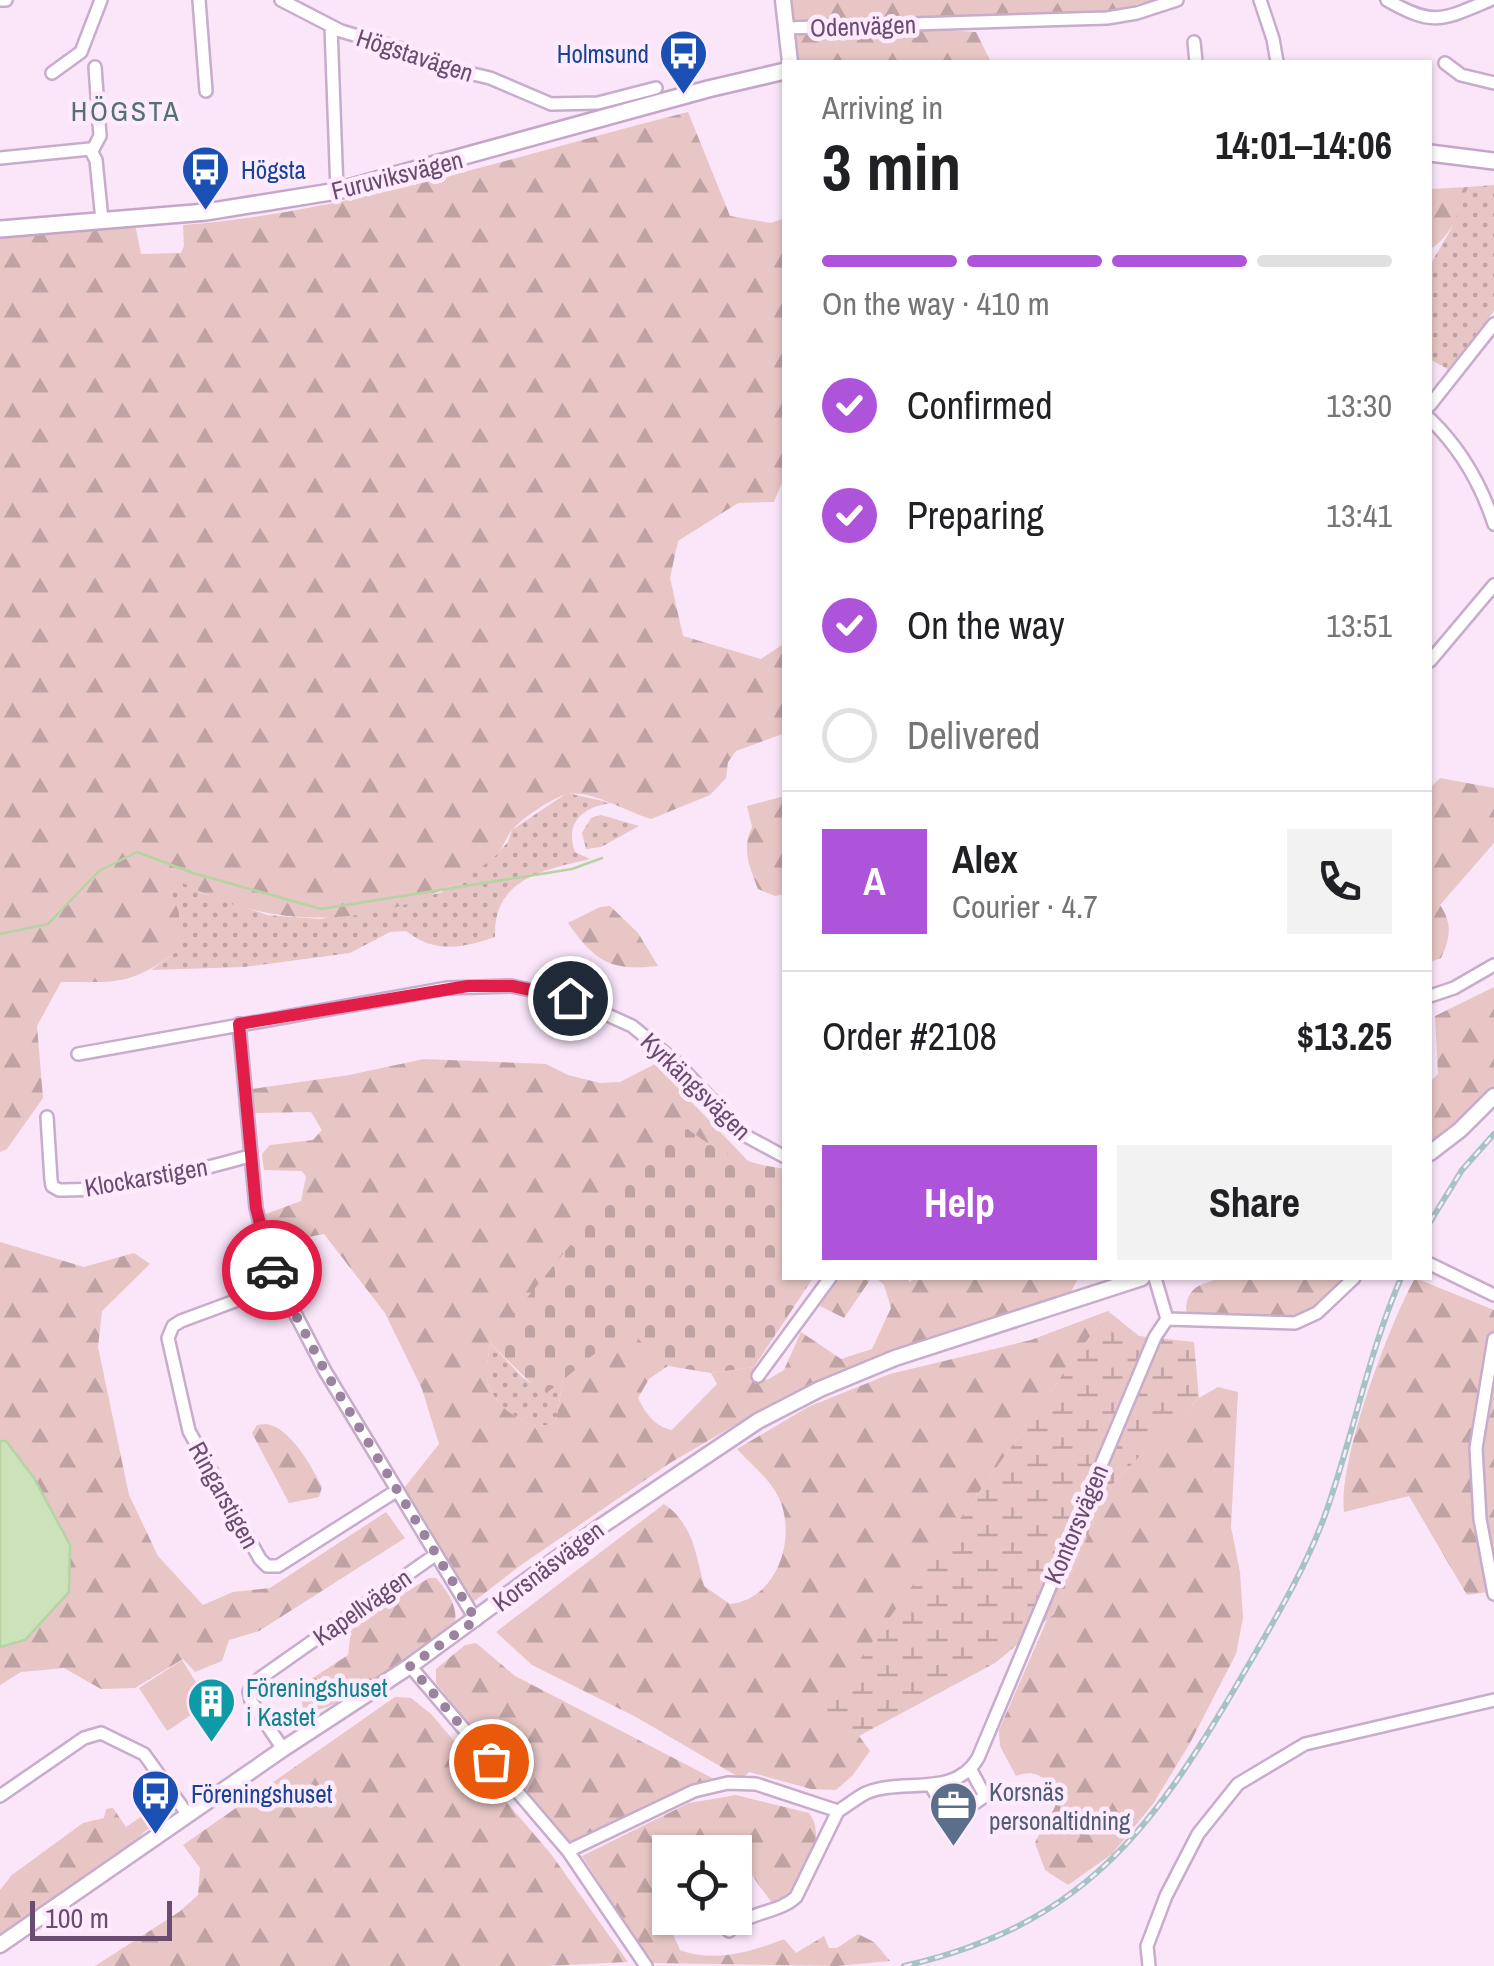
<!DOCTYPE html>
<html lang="en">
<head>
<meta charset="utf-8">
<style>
  :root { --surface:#fff; --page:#f2f2f2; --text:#202124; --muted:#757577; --line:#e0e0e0; --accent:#ae54db }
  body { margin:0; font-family:"Archivo Narrow",sans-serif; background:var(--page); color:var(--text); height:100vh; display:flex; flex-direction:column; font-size:38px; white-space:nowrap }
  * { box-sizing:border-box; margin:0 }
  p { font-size:32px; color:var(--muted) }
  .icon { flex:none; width:55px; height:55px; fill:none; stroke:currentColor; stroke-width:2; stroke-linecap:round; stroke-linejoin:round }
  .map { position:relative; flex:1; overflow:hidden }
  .side { position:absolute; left:782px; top:60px; width:650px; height:1220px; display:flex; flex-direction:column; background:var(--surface); border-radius:0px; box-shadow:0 2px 8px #0004 }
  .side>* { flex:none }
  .tools { position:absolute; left:652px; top:1835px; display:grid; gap:20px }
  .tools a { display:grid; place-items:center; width:100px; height:100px; border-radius:0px; background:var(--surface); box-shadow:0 2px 8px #0004; font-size:50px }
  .scale { position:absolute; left:30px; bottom:25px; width:142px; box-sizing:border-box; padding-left:10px; border:5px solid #6a4c71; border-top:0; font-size:28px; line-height:35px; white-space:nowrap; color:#6a4c71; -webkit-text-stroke:8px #fdebfd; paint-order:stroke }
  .pin { position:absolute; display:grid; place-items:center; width:85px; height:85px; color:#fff; margin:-42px; border:5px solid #fff; border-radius:50%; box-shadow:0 2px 10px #0007 }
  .courier { position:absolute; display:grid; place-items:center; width:100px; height:100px; margin:-50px; border:8px solid #e11d48; border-radius:50%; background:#fff; color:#222; box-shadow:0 2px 12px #0007 }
  .overview em { font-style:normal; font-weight:700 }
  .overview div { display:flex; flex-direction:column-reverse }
  .overview { display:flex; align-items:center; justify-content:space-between; height:170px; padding:0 40px }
  h1 { font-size:65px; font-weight:700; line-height:75px }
  .bar { display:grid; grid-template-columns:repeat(4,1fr); gap:15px 10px; align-content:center; height:120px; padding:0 40px }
  .bar i { height:12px; border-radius:8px; background:var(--line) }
  .bar .selected { background:var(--accent) }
  .bar p { grid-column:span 4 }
  .line { display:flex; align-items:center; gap:25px; padding:0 40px; border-top:2px solid var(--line) }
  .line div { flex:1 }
  .round { display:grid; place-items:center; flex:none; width:105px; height:105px; border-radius:0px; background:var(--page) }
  ol { padding:0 40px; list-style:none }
  li { display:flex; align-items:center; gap:30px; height:110px }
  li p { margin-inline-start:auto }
  li .icon { padding:10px; border-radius:50%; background:var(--accent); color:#fff; stroke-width:4 }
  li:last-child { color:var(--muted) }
  li i { width:55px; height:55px; border:5px solid var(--line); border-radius:50% }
  .action { display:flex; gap:20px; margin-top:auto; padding:20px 40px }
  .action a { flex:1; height:115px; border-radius:0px; background:var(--accent); color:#fff; font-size:40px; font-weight:700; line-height:115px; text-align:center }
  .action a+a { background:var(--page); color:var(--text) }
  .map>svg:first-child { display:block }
  .grass { fill:url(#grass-dots) }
  .forest { fill:url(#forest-firs) }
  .wetland { fill:url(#wetland-marsh) }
  .cemetery { fill:url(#cemetery-stones) }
  .green { fill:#e7c6c5 }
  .water { fill:#cbe2bb; stroke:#b6d3a2; stroke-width:2.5 }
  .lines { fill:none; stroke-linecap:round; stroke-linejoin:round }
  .stream { stroke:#b6d3a2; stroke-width:2.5 }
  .minor-casing { stroke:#c7accb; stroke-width:16 }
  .tertiary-casing { stroke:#c7accb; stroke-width:19 }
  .secondary-casing { stroke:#c5a6c9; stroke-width:20 }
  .minor { stroke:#fff; stroke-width:11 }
  .tertiary { stroke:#fff; stroke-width:14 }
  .secondary { stroke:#fff; stroke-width:15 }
  .rail-casing { stroke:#a5c3c2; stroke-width:6 }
  .rail { stroke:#fdebfd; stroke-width:2.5; stroke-dasharray:8; stroke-linecap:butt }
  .done { stroke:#9c82a1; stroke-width:10; stroke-dasharray:0 18 }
  .route { stroke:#e11d48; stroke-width:12 }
  .labels { text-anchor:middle; stroke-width:9; stroke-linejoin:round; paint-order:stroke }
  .street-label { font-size:25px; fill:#6a4c71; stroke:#fdebfd }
  .transit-label { font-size:25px; fill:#164399; stroke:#fdebfd; text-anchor:start }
  .culture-label { font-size:25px; fill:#0d838f; stroke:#fdebfd; text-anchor:start }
  .service-label { font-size:25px; fill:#4e5e75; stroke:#fdebfd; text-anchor:start }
  .neighbourhood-label { font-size:28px; letter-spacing:2.5px; fill:#537073; stroke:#fdebfd }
</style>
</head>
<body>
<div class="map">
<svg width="1494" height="1966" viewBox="0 0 1494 1966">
  <defs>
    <pattern id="grass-dots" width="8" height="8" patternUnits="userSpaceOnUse" patternTransform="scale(2.5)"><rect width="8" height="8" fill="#e7c6c5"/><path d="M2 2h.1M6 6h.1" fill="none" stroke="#bfa3a4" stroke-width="1.8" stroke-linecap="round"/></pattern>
    <pattern id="forest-firs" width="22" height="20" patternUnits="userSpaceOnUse" patternTransform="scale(2.5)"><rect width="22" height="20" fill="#e7c6c5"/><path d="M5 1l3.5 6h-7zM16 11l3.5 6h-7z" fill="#bfa3a4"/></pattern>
    <pattern id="wetland-marsh" width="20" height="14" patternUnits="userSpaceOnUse" patternTransform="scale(2.5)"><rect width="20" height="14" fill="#e7c6c5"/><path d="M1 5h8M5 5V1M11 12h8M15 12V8" fill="none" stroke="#bfa3a4"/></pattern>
    <pattern id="cemetery-stones" width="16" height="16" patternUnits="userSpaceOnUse" patternTransform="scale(2.5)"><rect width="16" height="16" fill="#e7c6c5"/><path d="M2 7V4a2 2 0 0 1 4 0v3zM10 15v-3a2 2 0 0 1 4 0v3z" fill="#bfa3a4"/></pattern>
  </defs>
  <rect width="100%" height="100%" fill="#fae5f9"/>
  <path class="grass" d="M1494,185V311L1449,370L1430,359V265L1450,231L1468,187Z
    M567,793L612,803C585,806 564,821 575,852L590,859C543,870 493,879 495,937C463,948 435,954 406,931L390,932L350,953L244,967L151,970L179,950L171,891L183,882L202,893L267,915L320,919L440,893L493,858L508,842L512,830Z
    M601,815L639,826L601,847L586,849L582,833L591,818Z
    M490,1343L523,1378L547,1393L563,1379L556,1421C535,1437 493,1406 488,1383C485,1371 489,1355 490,1343Z"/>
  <path class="forest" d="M787,0H1154L1098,14L788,22Z
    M913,28L976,32L991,62H803L795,57L792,34Z
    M688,112L730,216L771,223L785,218V475L774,502L738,503L678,541L670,578L683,636L761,659L785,643V733L736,751L728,762L726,778L710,795L651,819C627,812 587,787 564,795C549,800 524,817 513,829C505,838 504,849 492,859C406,928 278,936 183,883L171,891L179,913V950C129,986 120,982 61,982L37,1026L43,1098L7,1149L0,1152V239L39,232L135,224L141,254L181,253L184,246L183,225C352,212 524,153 688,112Z
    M1468,187C1459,210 1453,236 1430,249V189Z
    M1440,778L1494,788V843L1440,905C1453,924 1450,939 1441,958L1430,962V788Z
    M785,796V894L775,896L758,889C750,867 741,850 752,827L747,806Z
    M610,906L638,933L658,966C611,971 596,963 568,923L600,907Z
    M1494,987V1090L1430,1149V1082L1438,1074L1435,1016Z
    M424,1059L546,1064L568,1075L600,1083L620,1082L655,1064L751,1164L723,1154L707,1144L490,1343C489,1355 485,1371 488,1383C493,1406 534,1437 556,1421L563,1379L626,1327L668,1366L649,1379L638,1398C646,1414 654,1426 672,1430L717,1384L711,1373L754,1367L767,1380L784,1370L801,1332L841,1359L872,1349L891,1308L884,1285L876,1278L870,1280L844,1318L816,1304L836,1278H906L910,1282L914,1278H1078L1071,1292L885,1354L780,1399L670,1463L521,1565L472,1603L438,1552L404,1488L439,1444L422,1389L385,1313L324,1234L271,1244L266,1233V1214L301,1201L306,1177L302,1171L264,1170L262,1154L270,1145L313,1140L322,1130L311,1112L255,1113L252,1089L349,1075Z
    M0,1242L84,1267L134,1253L150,1264L102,1311L98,1347L129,1495L158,1556L203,1605L233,1592L270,1588L386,1512L405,1538L259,1631L229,1640L222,1661L195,1672L183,1659L135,1688L101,1689L64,1668L21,1672L0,1685V1647L25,1640L34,1478L6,1441H0Z
    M1222,1278H1347L1307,1315L1283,1320L1190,1316L1186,1310C1187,1286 1201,1284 1222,1278Z
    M1415,1278L1494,1310V1591L1467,1595L1409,1496L1344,1512C1338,1460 1389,1325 1415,1278Z
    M1108,1311L820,1716L859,1736L870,1751L852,1776L836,1790L811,1789L749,1772L742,1779L636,1717L532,1665L496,1632L664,1504C693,1524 696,1554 704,1586L730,1604C780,1599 800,1530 775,1491C766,1476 749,1462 737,1449L808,1407L890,1374L1031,1340Z
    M1218,1387L1238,1392L1231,1527L1240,1572L1243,1618L1236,1654L1190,1743L1153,1804L1112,1854L1068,1885L1045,1870L1035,1843C1044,1823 1056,1814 1058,1792C1044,1778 1036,1768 1016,1776L1000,1746L999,1730L1047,1620L1054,1614L1098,1511L1115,1481L1199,1398Z
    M266,1424C290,1427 312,1467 322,1487L319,1497L289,1503L252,1433L257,1425Z
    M429,1578H436C448,1591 458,1607 455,1624C415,1652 351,1707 304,1713L299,1687L348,1655L351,1631L360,1620Z
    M476,1643L515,1676L716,1780L684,1791L568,1846L436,1683V1669L465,1645Z
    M395,1697L411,1698L431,1714L551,1854L628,1962L545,1966H95L179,1912L198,1895L200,1868L183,1845Z
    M736,1795L809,1813C828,1838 803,1870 791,1895L772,1903L741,1860L735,1859V1852H670L671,1930L680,1950C715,1963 751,1952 784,1939L796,1953L824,1936L829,1948H837L858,1934L874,1942L890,1961L837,1966L651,1963L582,1856L689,1803Z
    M161,1803L168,1818L145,1831L128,1848L0,1937V1890L12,1875L83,1823L104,1818L106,1809L113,1808L126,1827Z"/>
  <path class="wetland" d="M1108,1311L1139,1336L1194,1342L1199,1398L1115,1481L1098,1511L1054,1614L995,1663L859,1736L819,1717Z"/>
  <path class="cemetery" d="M688,1129C719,1154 746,1163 785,1169V1278H813L754,1367L711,1373L668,1366L626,1328L547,1393L537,1389L490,1343L657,1139Z"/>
  <path class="green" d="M182,1660L209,1703L167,1731L139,1688Z"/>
  <path class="water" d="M0,1441H6L34,1478L70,1545L69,1592L25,1640L0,1647Z"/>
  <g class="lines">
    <path class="stream" d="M0,934L48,924L99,871L137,852L193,873L321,909L572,869L602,858"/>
    <defs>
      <path id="minor" d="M0,0H6
        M199,0L206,91
        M281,0L341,31L401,49L447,68L490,78L551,104L598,103L656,88
        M1260,0L1273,39L1277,62
        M1387,0C1434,27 1442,20 1490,0
        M331,27L337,191
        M786,28L1107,18L1137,13L1177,0
        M1194,42L1196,62
        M1445,63L1461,75L1494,83
        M52,73L81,52L101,0
        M92,151L100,136L95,67
        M0,158L90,149L96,160L102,220
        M1430,405L1494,324
        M1430,419C1460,448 1481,484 1494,524
        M1430,661L1494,585
        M1430,996L1454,988L1494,965
        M239,1024L256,1208L271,1267L325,1371L476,1620
        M78,1054L447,988L511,986L570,998L632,1026L676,1062L746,1136L785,1157
        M47,1117L51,1180L52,1186L59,1190C125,1191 187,1173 250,1156
        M1430,1264L1494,1295
        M278,1285L181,1321L173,1326L168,1338L189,1431L260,1559L267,1566H278L396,1491
        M1167,1319L1295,1323L1317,1313L1354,1278
        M1494,1339L1476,1448L1480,1519L1494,1594
        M758,1376L830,1278
        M410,1666L568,1851L646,1966
        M283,1749L251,1701L249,1692L252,1684L435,1555
        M931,1786L948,1814L958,1815L985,1796L971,1770
        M0,1796L84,1738L101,1733L144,1754L188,1815
        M838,1811C847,1806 856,1798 866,1793C902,1777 954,1799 978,1758L1155,1337L1167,1319L1155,1278
        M568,1851L694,1791L728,1783L756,1784L838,1811
        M729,1931C747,1911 778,1914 796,1897L838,1811
        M1149,1966L1147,1946L1166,1896L1198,1834L1238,1784L1305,1744L1494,1700"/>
      <path id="tertiary" d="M783,0L790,62
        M1430,1153L1460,1130L1494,1096
        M0,1945L283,1749L410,1666L600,1527L758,1421L820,1389L895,1358L1142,1278"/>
      <path id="secondary" d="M1430,153L1494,161
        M0,229L206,212L337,191L708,89L785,71"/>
    </defs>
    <use href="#minor" class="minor-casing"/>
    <use href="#tertiary" class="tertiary-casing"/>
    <use href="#secondary" class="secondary-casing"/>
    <use href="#minor" class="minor"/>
    <use href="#tertiary" class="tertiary"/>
    <use href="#secondary" class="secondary"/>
    <defs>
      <path id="rail" d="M1430,1222L1462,1170L1494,1134
        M904,1966C1082,1925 1150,1833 1238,1683C1269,1629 1303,1575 1325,1515C1353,1437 1368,1354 1401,1278"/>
    </defs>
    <use href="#rail" class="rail-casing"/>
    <use href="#rail" class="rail"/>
  </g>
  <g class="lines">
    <path class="done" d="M272,1270L325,1371L476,1620L410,1666L491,1761"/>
    <path class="route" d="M272,1270L256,1208L239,1024L468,986H512L570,998"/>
  </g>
  <defs>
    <symbol id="bus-pin" viewBox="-11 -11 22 30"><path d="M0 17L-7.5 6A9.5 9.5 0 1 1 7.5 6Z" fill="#1a4fb4" stroke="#fdebfd"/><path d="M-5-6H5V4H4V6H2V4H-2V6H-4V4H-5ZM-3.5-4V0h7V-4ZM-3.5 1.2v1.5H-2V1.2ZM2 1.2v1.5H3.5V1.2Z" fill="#fff"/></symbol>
    <symbol id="building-pin" viewBox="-11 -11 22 30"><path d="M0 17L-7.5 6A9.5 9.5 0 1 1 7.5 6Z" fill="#0f9aa8" stroke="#fdebfd"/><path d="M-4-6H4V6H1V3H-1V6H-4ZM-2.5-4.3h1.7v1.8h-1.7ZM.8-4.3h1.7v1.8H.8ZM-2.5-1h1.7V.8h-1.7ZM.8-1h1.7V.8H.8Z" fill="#fff"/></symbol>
    <symbol id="office-pin" viewBox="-11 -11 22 30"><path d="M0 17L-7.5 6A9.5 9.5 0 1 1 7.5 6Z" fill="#5c6f8a" stroke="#fdebfd"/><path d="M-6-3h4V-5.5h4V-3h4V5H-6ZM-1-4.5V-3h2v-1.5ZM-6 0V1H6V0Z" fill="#fff"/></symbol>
  </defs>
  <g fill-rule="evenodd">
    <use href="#bus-pin" x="656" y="26" width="55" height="75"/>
    <use href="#bus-pin" x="178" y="142" width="55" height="75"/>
    <use href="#building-pin" x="184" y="1674" width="55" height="75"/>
    <use href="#bus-pin" x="128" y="1766" width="55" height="75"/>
    <use href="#office-pin" x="926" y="1778" width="55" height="75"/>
  </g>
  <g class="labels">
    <g class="street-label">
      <text transform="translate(863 26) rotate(-2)" y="9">Odenvägen</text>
      <text transform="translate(415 55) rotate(18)" y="9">Högstavägen</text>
      <text transform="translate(397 175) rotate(-14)" y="9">Furuviksvägen</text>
      <text transform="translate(696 1086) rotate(44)" y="9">Kyrkängsvägen</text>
      <text transform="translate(146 1177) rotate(-10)" y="9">Klockarstigen</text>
      <text transform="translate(224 1495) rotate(61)" y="9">Ringarstigen</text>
      <text transform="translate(1076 1524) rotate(-67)" y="9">Kontorsvägen</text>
      <text transform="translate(548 1566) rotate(-37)" y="9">Korsnäsvägen</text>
      <text transform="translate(362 1607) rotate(-35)" y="9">Kapellvägen</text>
    </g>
    <g class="transit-label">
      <text x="649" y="63" text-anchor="end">Holmsund</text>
      <text x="241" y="179">Högsta</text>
      <text x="191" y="1803">Föreningshuset</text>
    </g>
    <g class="culture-label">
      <text x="246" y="1697">Föreningshuset<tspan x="246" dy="29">i Kastet</tspan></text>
    </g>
    <g class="service-label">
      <text x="989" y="1801">Korsnäs<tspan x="989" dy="29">personaltidning</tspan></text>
    </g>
    <g class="neighbourhood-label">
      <text x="126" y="121">HÖGSTA</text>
    </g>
  </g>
</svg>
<div class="tools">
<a><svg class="icon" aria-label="locate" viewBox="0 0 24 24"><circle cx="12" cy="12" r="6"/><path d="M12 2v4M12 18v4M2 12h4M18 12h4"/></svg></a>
</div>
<div class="scale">100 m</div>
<div class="pin" style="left:491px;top:1761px;background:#ea580c"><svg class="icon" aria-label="bag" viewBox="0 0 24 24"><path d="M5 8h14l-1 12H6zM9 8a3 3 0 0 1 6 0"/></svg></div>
<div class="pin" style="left:570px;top:998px;background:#1f2937"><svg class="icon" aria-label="home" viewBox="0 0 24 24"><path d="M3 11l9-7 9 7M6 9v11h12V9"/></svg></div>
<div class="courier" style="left:272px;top:1270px"><svg class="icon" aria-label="car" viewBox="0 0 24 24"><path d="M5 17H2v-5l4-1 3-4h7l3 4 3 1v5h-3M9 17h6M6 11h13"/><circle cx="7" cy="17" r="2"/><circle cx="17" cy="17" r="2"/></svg></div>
<section class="side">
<div class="overview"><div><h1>3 min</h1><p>Arriving in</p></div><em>14:01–14:06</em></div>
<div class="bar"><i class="selected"></i><i class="selected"></i><i class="selected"></i><i></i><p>On the way · 410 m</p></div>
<ol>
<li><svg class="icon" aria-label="check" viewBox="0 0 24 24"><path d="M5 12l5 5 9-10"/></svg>Confirmed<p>13:30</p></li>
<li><svg class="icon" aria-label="check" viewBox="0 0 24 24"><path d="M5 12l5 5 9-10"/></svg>Preparing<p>13:41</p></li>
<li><svg class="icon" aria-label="check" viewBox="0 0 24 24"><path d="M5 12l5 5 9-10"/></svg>On the way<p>13:51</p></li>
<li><i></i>Delivered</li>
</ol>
<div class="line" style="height:180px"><b class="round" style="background:var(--accent);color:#fff">A</b><div><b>Alex</b><p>Courier · 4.7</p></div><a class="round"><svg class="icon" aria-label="phone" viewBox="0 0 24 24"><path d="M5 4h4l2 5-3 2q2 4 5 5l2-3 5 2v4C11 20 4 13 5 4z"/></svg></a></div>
<div class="line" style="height:130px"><div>Order #2108</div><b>$13.25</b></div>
<div class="action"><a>Help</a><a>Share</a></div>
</section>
</div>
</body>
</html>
